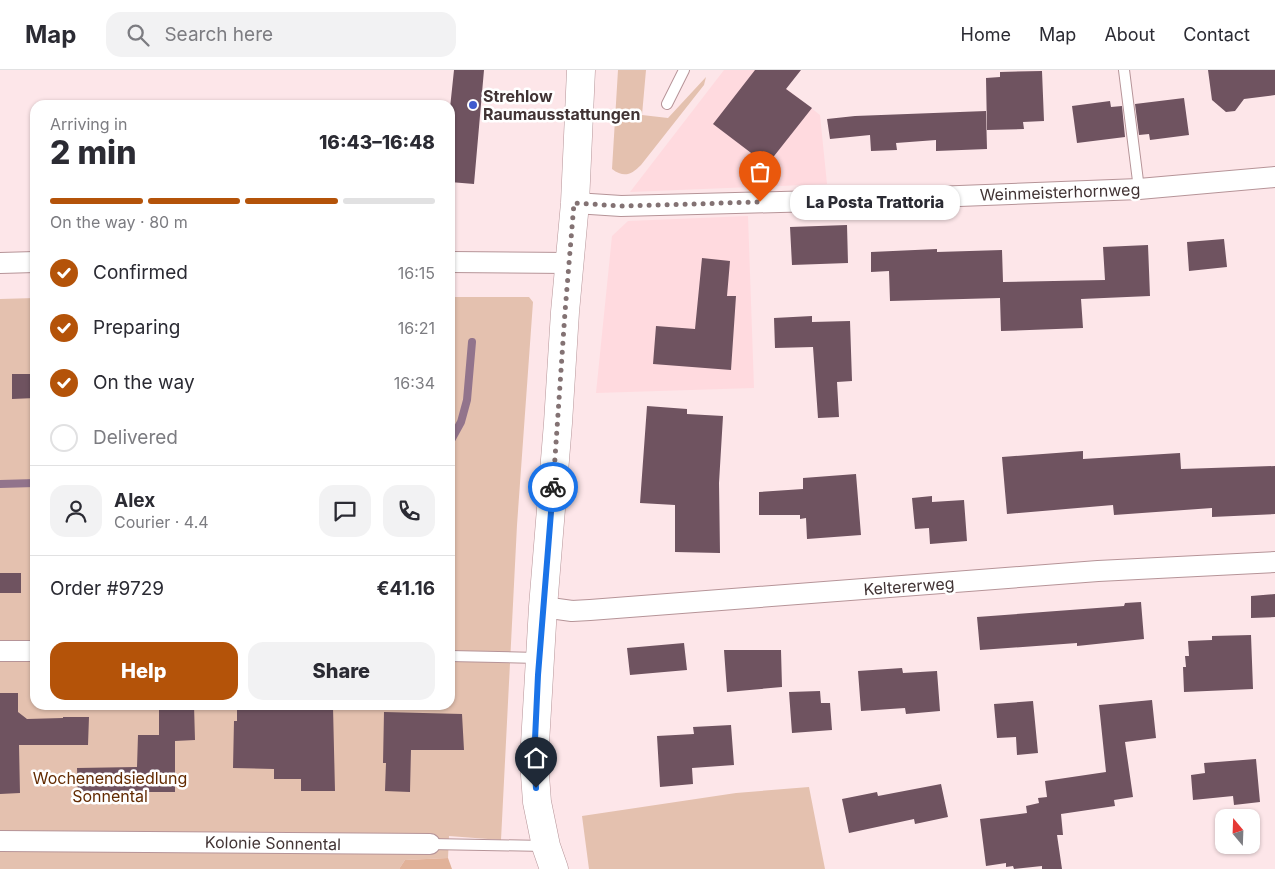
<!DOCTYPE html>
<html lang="en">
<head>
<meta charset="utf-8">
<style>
  :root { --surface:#fff; --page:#f2f2f3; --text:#2b2b33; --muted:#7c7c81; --line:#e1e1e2; --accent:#b45309 }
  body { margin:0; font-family:Inter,sans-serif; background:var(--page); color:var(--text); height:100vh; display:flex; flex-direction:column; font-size:19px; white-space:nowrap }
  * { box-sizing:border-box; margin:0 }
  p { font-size:16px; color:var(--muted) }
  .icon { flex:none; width:28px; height:28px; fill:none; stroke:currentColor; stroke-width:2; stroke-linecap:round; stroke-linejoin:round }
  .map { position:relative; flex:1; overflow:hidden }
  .drawer { position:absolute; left:30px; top:30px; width:425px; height:610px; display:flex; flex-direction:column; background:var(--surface); border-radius:15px; box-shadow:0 1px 4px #0004 }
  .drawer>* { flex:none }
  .needle { width:32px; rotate:341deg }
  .controls { position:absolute; left:1215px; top:739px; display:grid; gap:10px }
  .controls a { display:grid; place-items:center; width:45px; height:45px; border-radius:10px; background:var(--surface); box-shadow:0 1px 4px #0004; font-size:25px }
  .pin { position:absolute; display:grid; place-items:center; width:42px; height:42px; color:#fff; margin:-51px -21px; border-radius:50% 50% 50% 0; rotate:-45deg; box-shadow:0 0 5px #0007 }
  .pin .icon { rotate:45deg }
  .courier { position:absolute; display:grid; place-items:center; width:50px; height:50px; margin:-25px; border:4px solid #1a73e8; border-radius:50%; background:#fff; color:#222; box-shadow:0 1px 6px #0007 }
  .bubble { position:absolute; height:35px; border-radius:15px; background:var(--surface); box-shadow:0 1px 4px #0004; font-size:16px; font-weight:800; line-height:35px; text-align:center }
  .head em { font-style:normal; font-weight:800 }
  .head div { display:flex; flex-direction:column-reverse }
  .head { display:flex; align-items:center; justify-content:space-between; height:85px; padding:0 20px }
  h1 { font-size:32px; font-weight:800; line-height:38px }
  .bar { display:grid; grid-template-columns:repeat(4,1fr); gap:8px 5px; align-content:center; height:60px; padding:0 20px }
  .bar i { height:6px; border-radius:4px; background:var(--line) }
  .bar .on { background:var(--accent) }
  .bar p { grid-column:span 4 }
  .line { display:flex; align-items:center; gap:12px; padding:0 20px; border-top:1px solid var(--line) }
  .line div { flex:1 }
  .round { display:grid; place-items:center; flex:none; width:52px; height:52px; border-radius:15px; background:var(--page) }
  ol { padding:0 20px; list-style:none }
  li { display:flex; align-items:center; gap:15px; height:55px }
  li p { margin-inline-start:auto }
  li .icon { padding:5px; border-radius:50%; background:var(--accent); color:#fff; stroke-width:4 }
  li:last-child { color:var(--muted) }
  li i { width:28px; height:28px; border:2px solid var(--line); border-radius:50% }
  .primary-button { display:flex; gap:10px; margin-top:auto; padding:10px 20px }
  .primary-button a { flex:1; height:58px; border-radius:15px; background:var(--accent); color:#fff; font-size:20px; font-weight:800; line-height:58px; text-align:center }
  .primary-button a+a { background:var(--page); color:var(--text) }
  header { display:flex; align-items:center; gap:30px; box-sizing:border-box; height:70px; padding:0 25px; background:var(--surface); border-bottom:1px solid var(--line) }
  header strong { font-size:24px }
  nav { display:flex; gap:28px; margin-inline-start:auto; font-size:18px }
  .search { width:350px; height:45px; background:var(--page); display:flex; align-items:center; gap:12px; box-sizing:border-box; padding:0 18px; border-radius:15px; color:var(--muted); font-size:19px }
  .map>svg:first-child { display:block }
  .built { fill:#ffdadf }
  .green { fill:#e4c1af }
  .forest { fill:#e1b299 }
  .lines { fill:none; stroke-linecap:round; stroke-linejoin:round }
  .stream { stroke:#92748c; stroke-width:8 }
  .building { fill:#6f5360 }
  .service-casing { stroke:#b69498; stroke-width:12 }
  .minor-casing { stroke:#b69498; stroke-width:22 }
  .secondary-casing { stroke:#b69498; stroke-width:29 }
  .service { stroke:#fff; stroke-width:10 }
  .minor { stroke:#fff; stroke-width:20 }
  .secondary { stroke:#fff; stroke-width:28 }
  .done { stroke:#837273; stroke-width:5; stroke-dasharray:0 9 }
  .route { stroke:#1a73e8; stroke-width:6 }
  .poi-dot { fill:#405bce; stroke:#fff; stroke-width:2 }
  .labels { text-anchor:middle; stroke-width:5; stroke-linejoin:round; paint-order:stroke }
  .poi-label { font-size:16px; font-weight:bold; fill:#413334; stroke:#fff; text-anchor:start }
  .street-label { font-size:16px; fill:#413334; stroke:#fff }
  .park-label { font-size:16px; fill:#632b02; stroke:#fff }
</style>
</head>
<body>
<header>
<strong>Map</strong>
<div class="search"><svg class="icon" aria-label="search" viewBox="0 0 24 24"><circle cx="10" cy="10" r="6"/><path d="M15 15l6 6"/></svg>Search here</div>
<nav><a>Home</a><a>Map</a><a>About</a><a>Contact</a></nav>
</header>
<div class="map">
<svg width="1275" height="799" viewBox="0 0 1275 799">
  <rect width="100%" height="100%" fill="#fde6e9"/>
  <path class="built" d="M724,0H763L820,45L827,114L630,122Z
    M748,146L754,318L596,323L612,166L628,151Z"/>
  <path class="green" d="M618,0H646L642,45L668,48L706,7L704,15L641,95C631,105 624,108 612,99Z
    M450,227H529L533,232L517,455L501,770L449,766L448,788L405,790L399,799H0V229L35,228V635H450Z
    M809,717L825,799H589L582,746L736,723Z"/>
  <path class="forest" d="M448,788L452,799H399L405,790Z"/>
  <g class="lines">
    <path class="stream" d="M450,372L461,352L467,330L472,272
      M0,414L35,413"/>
  </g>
  <path class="building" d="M454,0H484L474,114L450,112V38Z
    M755,0H801L786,19L812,38L767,95L713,54Z
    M1208,0H1275V25L1244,29L1235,41L1226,42L1212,30Z
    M1042,1L1044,51L1023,52L1024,59L987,60L986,8L1000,7V2Z
    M1184,28L1189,65L1150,70L1149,64L1139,65L1135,34Z
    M1110,31L1111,37L1122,36L1125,67L1077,73L1072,36Z
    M986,41L987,79L936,81V70L896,73L897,80L871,81L870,65L830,69L827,49L855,46Z
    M847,155L848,193L792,195L790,157Z
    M1224,169L1227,197L1189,201L1187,172Z
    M1148,175L1150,226L1081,229L1083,258L1001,261L1000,228L890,231L889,201L871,202V182L937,179V182L1002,180L1003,212L1105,210L1103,177Z
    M702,188L730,191L727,226H736L731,300L653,294L656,256L695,259Z
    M812,246V252L850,251L852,311L837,312L839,347L818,348L813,277L775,278L774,248Z
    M12,304H35V328L12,329Z
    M647,336L687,339V344L723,346L719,413L720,483L675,482V435L640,433Z
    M1083,381V389L1180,383L1181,399L1275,396V444L1212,447V438L1114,445L1113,435L1007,444L1002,387Z
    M856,404L861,465L807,469L806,448L800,449V445H759V422L803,419V408Z
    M932,426V432L964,430L967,471L930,474L929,458L915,459L912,428Z
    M0,503H21V523H0Z
    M1275,524V547L1251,548V526Z
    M1141,532L1144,569L1077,576V573L980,580L977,547L1124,536L1125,533Z
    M1251,565L1253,619L1184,622L1183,597H1186L1185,586H1189L1188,571L1212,570V566Z
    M684,573L687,600L630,605L627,578Z
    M724,580H781L782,617L727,622Z
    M902,598L903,603L937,601L940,641L906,644L905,638L861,641L858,601Z
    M820,621L821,633H830L832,660L792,663L789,622Z
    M0,623H18V642L27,649L63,648V647H89L88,675H19L20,723L0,724Z
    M1152,630L1156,668L1125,672L1133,727L1114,730L1115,736L1061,744L1063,765H1057L1062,799H1042V796L1014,799L1013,796L1006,797V793L986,796L980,749L1027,743L1026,736L1039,733L1038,728L1047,727L1045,711L1106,702L1099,635Z
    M1033,631L1038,683L1017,685L1016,667L997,668L994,634Z
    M159,635H194L195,670L175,671V722H112V729H78L77,698L137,697L138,665H159Z
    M237,635H267V638L333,637L335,721H301V709H274V699L233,698L234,651H237Z
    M384,642L462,644L464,680H411L410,722L385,721L386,693H383Z
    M731,655L734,695L692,698L693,714L660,717L657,666L694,664L693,657Z
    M1256,689L1260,732L1234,735L1233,726L1193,730L1191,705L1205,703L1204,693Z
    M941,714L948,747L915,754L914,749L849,763L842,729L877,722L878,726Z"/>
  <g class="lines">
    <defs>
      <path id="service" d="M1124,0L1139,119
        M667,34L684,0
        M450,586L538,588
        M430,774L545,776"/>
      <path id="minor" d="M575,133L621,136L855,130L1139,119L1275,107
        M450,192L569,193
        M0,193L35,192
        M543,537L572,541L590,540L1098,501L1275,492
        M0,581H35
        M0,771L430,774"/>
      <path id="secondary" d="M554,799L546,776L537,732L534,691L543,537L558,353L565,242L575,133L581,0"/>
    </defs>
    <use href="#service" class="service-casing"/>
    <use href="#minor" class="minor-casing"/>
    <use href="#secondary" class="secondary-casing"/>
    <use href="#service" class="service"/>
    <use href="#minor" class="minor"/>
    <use href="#secondary" class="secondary"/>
  </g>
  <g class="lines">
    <path class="done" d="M553,417L565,242L574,133L621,136L760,132"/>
    <path class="route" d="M536,718L534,691L538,605L553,417"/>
  </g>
  <circle class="poi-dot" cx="473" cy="35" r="5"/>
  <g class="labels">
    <g class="poi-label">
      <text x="483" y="32">Strehlow<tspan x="483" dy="18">Raumausstattungen</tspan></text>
    </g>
    <g class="street-label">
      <text transform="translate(1060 122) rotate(-2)" y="6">Weinmeisterhornweg</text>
      <text transform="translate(909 516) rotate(-4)" y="6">Keltererweg</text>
      <text transform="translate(273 773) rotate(1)" y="6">Kolonie Sonnental</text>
    </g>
    <g class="park-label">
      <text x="110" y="714">Wochenendsiedlung<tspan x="110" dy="18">Sonnental</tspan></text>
    </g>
  </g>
</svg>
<div class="controls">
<a><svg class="needle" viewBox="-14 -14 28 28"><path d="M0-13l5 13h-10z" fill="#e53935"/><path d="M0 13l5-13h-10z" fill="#7c7c81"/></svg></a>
</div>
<div class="pin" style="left:760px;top:132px;background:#ea580c"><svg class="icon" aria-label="bag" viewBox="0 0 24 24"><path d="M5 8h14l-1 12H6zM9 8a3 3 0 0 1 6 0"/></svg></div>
<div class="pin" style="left:536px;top:718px;background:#1f2937"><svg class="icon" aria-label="home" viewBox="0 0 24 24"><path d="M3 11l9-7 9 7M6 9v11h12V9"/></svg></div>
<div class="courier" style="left:553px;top:417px"><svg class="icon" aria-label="bike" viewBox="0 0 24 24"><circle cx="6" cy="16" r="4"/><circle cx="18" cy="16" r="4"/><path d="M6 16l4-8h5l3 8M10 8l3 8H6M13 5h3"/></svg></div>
<div class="bubble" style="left:790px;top:115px;width:170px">La Posta Trattoria</div>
<section class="drawer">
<div class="head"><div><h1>2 min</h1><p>Arriving in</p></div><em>16:43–16:48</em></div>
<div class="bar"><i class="on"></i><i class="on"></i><i class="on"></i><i></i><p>On the way · 80 m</p></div>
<ol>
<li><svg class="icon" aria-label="check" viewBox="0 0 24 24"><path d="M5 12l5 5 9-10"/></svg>Confirmed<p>16:15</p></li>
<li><svg class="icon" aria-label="check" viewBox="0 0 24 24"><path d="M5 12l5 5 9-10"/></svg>Preparing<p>16:21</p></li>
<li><svg class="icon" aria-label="check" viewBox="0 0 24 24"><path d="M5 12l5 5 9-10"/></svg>On the way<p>16:34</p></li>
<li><i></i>Delivered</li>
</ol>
<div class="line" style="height:90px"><a class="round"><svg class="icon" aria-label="person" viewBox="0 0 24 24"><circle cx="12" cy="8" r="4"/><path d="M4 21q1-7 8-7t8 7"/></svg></a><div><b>Alex</b><p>Courier · 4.4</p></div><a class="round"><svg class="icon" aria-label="chat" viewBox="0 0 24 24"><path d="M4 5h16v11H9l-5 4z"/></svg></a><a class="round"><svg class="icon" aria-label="phone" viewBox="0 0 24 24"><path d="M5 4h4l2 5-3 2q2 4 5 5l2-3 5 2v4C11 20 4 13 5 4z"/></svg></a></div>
<div class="line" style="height:65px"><div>Order #9729</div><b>€41.16</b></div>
<div class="primary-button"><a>Help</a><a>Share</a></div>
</section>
</div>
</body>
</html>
